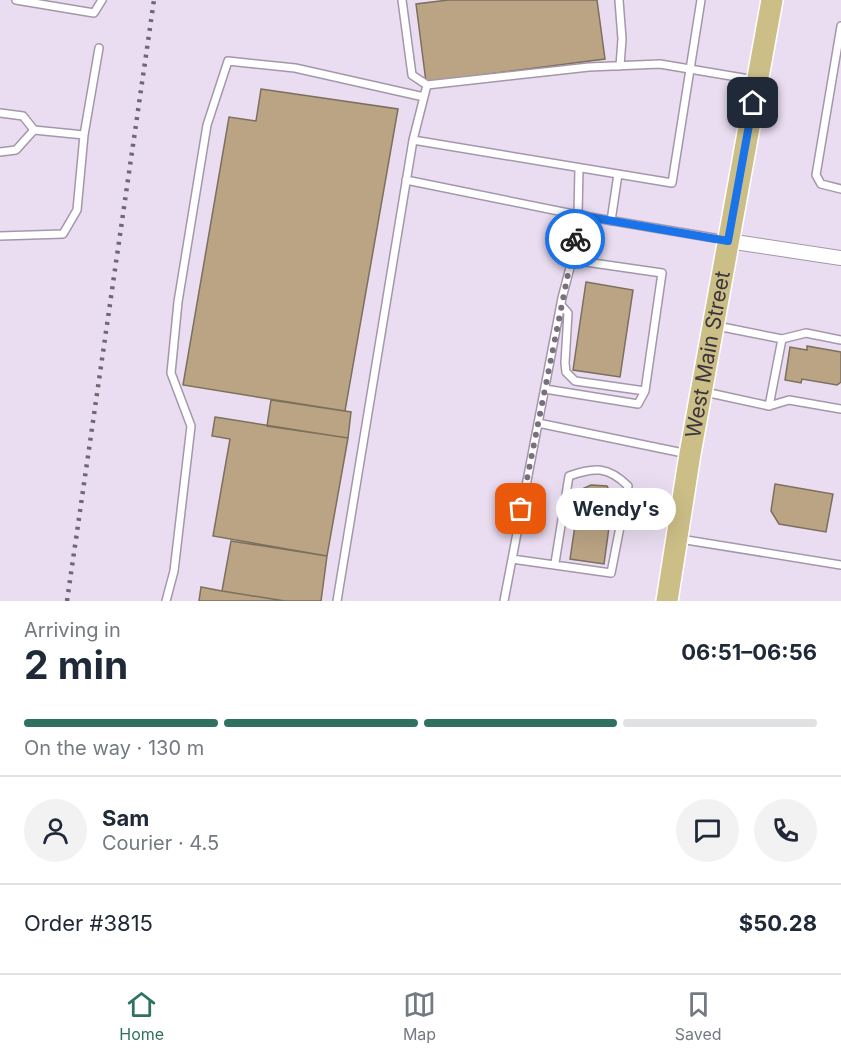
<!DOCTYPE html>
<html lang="en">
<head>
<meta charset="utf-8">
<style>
  :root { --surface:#fff; --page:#f2f2f3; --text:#1f2937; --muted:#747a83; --line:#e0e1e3; --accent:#2f7161 }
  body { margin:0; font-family:Inter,sans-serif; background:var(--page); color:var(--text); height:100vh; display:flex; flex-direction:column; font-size:22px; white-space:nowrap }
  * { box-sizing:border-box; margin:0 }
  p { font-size:20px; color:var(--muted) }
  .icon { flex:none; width:33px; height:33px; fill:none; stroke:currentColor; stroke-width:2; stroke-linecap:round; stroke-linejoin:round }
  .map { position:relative; height:601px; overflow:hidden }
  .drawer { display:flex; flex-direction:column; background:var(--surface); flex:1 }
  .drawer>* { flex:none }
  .pin { position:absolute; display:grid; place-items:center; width:51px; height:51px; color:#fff; margin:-26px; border-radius:12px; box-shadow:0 3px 9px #0006 }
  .courier { position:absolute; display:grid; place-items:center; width:60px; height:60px; margin:-30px; border:4px solid #1a73e8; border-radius:50%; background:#fff; color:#222; box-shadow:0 2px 8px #0007 }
  .bubble { position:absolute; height:42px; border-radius:21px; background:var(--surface); box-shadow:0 6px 24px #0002; font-size:20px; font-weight:700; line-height:42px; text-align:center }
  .head em { font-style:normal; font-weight:700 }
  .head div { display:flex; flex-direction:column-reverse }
  .head { display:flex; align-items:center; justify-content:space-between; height:102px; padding:0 24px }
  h1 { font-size:39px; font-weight:700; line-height:45px }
  .bar { display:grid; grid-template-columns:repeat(4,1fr); gap:9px 6px; align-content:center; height:72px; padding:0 24px }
  .bar i { height:8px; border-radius:4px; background:var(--line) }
  .bar .selected { background:var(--accent) }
  .bar p { grid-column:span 4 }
  .line { display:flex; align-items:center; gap:15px; padding:0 24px; border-top:2px solid var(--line) }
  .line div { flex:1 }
  .round { display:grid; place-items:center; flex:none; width:63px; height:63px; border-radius:32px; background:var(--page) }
  .tabs { display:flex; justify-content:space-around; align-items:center; height:84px; border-top:2px solid var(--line); background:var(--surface); font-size:16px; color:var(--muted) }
  .tabs a { display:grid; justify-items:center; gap:3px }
  .tabs .selected { color:var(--accent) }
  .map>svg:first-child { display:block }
  .building { fill:#bba484; stroke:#7b6f5d; stroke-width:1.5 }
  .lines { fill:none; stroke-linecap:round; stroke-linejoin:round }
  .service-casing { stroke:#a497aa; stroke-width:10 }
  .minor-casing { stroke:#a497aa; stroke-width:16 }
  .primary-casing { stroke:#fff; stroke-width:24 }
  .service { stroke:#fff; stroke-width:7 }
  .minor { stroke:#fff; stroke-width:14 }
  .primary { stroke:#ccbe87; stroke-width:21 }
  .rail { stroke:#6f6873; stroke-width:4.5; stroke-dasharray:3 6; stroke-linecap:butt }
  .done { stroke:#78707c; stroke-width:6; stroke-dasharray:0 10.8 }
  .route { stroke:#1a73e8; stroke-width:8 }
  .labels { text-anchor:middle; stroke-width:4.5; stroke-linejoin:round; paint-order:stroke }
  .street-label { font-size:21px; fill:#3a353d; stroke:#fff }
</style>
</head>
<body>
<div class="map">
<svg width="841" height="601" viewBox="0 0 841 601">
  <rect width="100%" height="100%" fill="#eaddf1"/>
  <path class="building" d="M448,0H597L605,59L426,82L416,4Z
    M261,89L398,109L345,411L183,385L229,117L256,121Z
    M586,282L633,290L620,377L573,370Z
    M807,346L841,352V382L837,385L802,379L801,383L785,380L790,347L807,350Z
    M271,400L351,412L348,438L267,426Z
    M215,417L348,438L327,556L213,536L230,439L212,436Z
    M775,484L833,494L826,532L779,524L771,511Z
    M591,485L607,486L613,498L604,564L570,559L579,499L582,489Z
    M231,541L327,556L321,601H285L222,591Z
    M201,587L222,591L285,601H199Z"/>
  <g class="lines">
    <defs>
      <path id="service" d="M16,0L94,13L102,0
        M402,0L412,75L427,85L589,67L660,64L755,80
        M619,0L622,39L620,66
        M841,26L816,175L821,184L841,189
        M0,113L23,116L34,130L84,135
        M413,140L427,85
        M0,152L16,150L34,130
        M406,180L578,215L579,168
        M611,221L618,174
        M0,236L63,234L77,210L84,135L99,48
        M561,305L568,313L565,363L566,372L575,381L645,391
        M717,326L782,339L806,333L841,340
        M545,389L638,404L645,391L662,273L572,260
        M705,392L769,406L789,400L841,409
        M769,406L782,339
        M538,423L688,454
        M680,539L841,565
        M512,559L611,573L628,486C608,466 594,467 569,476L555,563
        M166,601L174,571L191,426L171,373L178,302L207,125L228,61L295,68L424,97
        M337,601L413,140L672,183L701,0
        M504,601L562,298L572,260L578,215L726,240"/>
      <path id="minor" d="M728,241L841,258"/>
      <g id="primary">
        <path id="s1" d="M667,601L690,454L772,0"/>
      </g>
    </defs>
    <use href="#service" class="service-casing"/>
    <use href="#minor" class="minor-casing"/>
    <use href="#primary" class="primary-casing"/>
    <use href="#service" class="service"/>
    <use href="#minor" class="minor"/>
    <use href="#primary" class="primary"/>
    <path class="rail" d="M67,601L154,0"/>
  </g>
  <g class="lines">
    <path class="done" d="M521,509L575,239"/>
    <path class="route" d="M575,239L578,215L728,241L753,103"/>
  </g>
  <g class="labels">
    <g class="street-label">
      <text dy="7" stroke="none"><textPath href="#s1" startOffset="250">West Main Street</textPath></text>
    </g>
  </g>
</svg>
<div class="pin" style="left:521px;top:509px;background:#ea580c"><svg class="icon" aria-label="bag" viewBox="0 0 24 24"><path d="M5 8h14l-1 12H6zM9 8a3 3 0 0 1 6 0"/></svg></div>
<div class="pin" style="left:753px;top:103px;background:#1f2937"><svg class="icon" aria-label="home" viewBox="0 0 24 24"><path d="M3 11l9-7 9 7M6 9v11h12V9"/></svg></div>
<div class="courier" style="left:575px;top:239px"><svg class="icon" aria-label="bike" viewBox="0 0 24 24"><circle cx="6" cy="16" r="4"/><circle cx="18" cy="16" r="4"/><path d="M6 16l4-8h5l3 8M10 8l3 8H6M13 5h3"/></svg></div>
<div class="bubble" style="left:556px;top:488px;width:120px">Wendy's</div>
</div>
<section class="drawer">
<div class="head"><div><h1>2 min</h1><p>Arriving in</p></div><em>06:51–06:56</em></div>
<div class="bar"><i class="selected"></i><i class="selected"></i><i class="selected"></i><i></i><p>On the way · 130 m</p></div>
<div class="line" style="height:108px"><a class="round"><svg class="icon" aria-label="person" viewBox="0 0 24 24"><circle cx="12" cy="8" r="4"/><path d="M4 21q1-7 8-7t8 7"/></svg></a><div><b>Sam</b><p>Courier · 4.5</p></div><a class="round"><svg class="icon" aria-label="chat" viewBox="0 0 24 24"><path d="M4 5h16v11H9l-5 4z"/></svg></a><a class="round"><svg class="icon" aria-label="phone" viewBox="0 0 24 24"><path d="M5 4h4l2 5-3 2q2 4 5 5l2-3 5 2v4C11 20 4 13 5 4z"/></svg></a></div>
<div class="line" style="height:78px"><div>Order #3815</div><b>$50.28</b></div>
</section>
<nav class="tabs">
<a class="selected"><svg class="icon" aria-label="home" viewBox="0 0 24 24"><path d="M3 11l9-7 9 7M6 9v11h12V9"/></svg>Home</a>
<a><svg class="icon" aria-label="map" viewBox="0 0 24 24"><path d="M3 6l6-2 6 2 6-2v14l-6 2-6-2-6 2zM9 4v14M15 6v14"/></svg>Map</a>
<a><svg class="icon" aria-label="saved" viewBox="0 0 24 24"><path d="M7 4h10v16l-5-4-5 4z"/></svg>Saved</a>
</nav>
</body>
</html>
